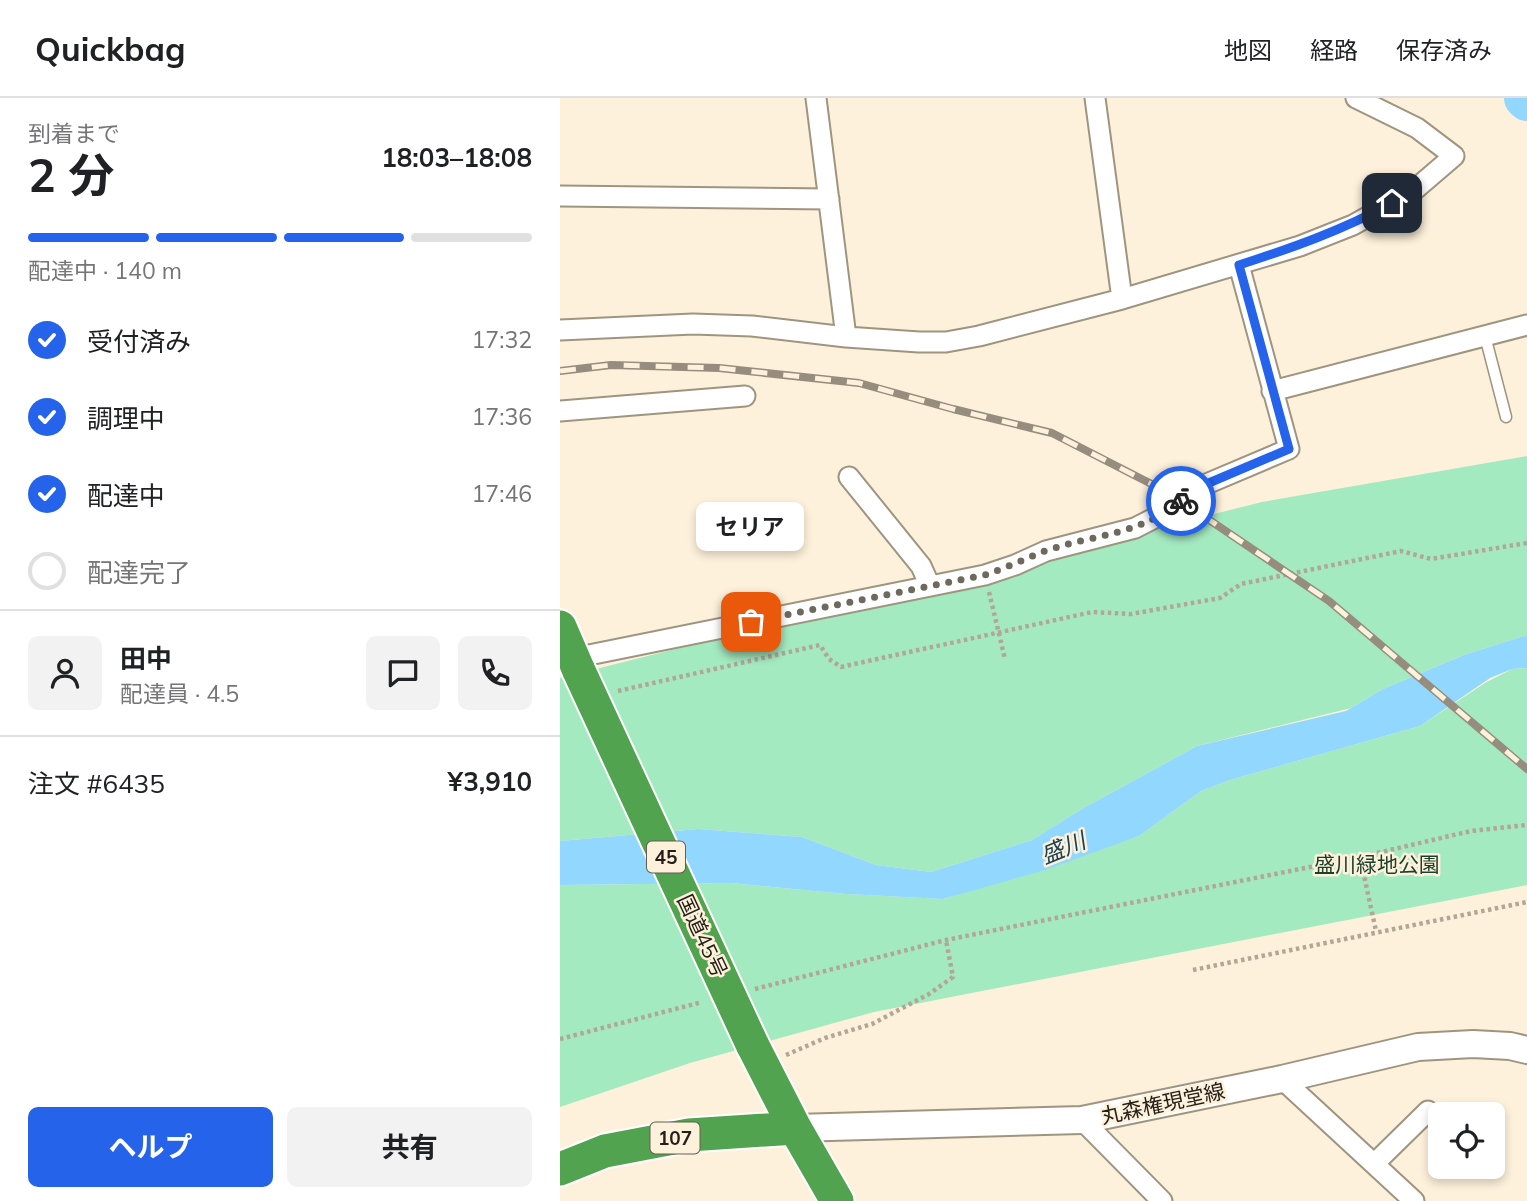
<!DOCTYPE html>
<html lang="ja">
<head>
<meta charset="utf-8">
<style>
  :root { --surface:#fff; --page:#f2f2f2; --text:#202124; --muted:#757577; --line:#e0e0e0; --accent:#2563eb }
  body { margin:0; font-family:Mulish,"Noto Sans JP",sans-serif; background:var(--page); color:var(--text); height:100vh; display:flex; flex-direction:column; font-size:26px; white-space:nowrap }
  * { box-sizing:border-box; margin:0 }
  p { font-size:23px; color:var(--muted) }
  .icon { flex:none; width:38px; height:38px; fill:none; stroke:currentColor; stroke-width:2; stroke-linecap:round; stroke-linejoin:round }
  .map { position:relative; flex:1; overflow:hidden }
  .drawer { display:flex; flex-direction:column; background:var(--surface); width:560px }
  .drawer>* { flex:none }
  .tools { position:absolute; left:868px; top:1004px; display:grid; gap:14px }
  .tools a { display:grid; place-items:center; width:77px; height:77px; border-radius:10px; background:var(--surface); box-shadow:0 4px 10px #0003; font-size:35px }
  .pin { position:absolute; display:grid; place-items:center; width:60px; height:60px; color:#fff; margin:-30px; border-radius:14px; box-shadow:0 4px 10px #0006 }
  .courier { position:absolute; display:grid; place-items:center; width:70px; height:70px; margin:-35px; border:5px solid #2563eb; border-radius:50%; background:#fff; color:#222; box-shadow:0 2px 9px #0007 }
  .bubble { position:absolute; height:49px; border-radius:10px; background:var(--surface); box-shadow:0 4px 10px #0003; font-size:23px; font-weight:700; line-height:49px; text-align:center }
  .summary em { font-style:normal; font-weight:700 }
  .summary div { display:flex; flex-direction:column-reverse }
  .summary { display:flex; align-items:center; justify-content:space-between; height:119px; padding:0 28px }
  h1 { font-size:46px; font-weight:700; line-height:52px }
  .bar { display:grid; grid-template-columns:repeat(4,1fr); gap:10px 7px; align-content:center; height:84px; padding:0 28px }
  .bar i { height:9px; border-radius:5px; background:var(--line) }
  .bar .selected { background:var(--accent) }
  .bar p { grid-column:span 4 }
  .line { display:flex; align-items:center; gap:18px; padding:0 28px; border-top:2px solid var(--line) }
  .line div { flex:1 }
  .round { display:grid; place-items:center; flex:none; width:74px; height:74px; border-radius:10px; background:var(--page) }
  ol { padding:0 28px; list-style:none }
  li { display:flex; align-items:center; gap:21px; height:77px }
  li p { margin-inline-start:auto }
  li .icon { padding:7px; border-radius:50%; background:var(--accent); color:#fff; stroke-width:4 }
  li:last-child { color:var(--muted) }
  li i { width:38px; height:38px; border:4px solid var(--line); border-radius:50% }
  .primary-button { display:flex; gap:14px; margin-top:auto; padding:14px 28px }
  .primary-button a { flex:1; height:80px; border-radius:10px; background:var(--accent); color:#fff; font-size:28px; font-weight:700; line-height:80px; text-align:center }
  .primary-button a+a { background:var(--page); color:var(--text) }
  header { display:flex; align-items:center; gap:42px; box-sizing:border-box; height:98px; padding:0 35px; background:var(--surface); border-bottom:2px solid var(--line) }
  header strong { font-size:33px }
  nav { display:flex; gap:38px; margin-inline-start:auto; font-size:24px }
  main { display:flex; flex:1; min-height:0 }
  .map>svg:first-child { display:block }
  .green { fill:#a4eac1 }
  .water { fill:#92d7fd }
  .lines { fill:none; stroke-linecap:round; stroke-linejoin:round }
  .river { stroke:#92d7fd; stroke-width:42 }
  .lane-casing { stroke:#9f9480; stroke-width:13 }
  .street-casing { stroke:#9f9480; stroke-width:23 }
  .secondary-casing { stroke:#9f9480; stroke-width:30 }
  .highway-casing { stroke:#fff; stroke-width:37 }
  .path { stroke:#b0a796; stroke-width:4.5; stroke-dasharray:3.5 3.5; stroke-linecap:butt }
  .lane { stroke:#fff; stroke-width:10 }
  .street { stroke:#fff; stroke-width:19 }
  .secondary { stroke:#fff; stroke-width:26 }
  .highway { stroke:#51a34f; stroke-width:33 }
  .rail-casing { stroke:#968d7f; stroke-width:8 }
  .rail { stroke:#fdf1db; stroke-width:5; stroke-dasharray:16; stroke-linecap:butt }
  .highway-bridge-casing { stroke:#fff; stroke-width:37; stroke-linecap:butt }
  .highway-bridge { stroke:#51a34f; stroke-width:33 }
  .done { stroke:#6f685c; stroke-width:7; stroke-dasharray:0 12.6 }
  .route { stroke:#2563eb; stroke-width:9 }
  .labels { text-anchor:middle; stroke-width:5; stroke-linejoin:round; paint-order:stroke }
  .shield { fill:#fdf1db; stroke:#645d52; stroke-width:2 }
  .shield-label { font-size:19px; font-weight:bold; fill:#231e17 }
  .park-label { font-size:21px; fill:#1a3f2b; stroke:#fdf1db }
  .street-label { font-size:21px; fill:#231e17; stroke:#fdf1db }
  .water-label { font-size:23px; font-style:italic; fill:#1a4154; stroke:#fdf1db }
</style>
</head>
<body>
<header>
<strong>Quickbag</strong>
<nav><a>地図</a><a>経路</a><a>保存済み</a></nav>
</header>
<main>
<section class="drawer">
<div class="summary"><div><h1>2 分</h1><p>到着まで</p></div><em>18:03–18:08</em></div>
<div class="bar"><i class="selected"></i><i class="selected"></i><i class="selected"></i><i></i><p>配達中 · 140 m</p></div>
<ol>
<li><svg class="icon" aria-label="check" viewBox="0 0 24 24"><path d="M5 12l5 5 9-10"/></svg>受付済み<p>17:32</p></li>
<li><svg class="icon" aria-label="check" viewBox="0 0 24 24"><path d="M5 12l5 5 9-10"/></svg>調理中<p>17:36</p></li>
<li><svg class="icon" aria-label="check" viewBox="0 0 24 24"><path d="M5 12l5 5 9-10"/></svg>配達中<p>17:46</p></li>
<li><i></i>配達完了</li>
</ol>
<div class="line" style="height:126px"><a class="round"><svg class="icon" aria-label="person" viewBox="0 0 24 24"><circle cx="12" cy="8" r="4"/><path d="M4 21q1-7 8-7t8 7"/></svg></a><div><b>田中</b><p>配達員 · 4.5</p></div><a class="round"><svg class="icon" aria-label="chat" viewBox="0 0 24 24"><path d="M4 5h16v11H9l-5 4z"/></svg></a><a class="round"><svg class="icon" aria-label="phone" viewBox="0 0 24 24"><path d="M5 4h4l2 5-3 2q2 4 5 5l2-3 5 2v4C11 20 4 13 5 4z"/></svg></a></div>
<div class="line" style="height:91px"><div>注文 #6435</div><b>¥3,910</b></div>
<div class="primary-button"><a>ヘルプ</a><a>共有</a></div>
</section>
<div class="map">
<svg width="967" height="1103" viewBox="0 0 967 1103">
  <rect width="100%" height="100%" fill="#fdf1db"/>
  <path class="green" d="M967,358V537L904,557L823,591L791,610L637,648L520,712L472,742L371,774L316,767L242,739L138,731L0,743V580L702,404Z
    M967,570V787L314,914L130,965L0,1009V787L171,785L286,796L384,801L579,738L641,693L670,682L860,628L925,585L952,571Z"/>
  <path class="water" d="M967,537V570L952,571L930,580L860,628L670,682L641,693L579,738L485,772L383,801L286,796L171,785L0,787V743L138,731L242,739L316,767L371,774L472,742L520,712L637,648L786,613L823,591L904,557Z"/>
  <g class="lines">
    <path class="river" d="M965,0L967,2"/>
    <defs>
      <path id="lane" d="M925,238L946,319"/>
      <path id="street" d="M256,0L286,239
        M535,0L562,201
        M0,98L269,101
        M0,232L133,226L192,228L286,239L359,244H386L419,238L562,201L740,148L793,127L852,94L894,58L857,30L796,0
        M712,293L967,227
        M0,313L185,298
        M289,379L361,468L370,488
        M4,562L425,477L455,467L486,453L575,430L610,412L637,390L729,351L679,167
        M722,981L854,1103
        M522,1022L602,1103
        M814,1066L868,1013"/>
      <path id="secondary" d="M235,1030L522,1022L722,981L858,949L913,946L950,948L967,952"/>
      <path id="highway" d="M0,529L19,573
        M192,946L235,1030L277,1103
        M0,1071L45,1053L129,1037L235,1030"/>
    </defs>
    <use href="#lane" class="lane-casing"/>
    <use href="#street" class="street-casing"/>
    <use href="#secondary" class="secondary-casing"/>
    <use href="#highway" class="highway-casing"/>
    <path class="path" d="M429,494L445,561
      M58,593L260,547L269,561L281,569L532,514L571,516L660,500L681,486L841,453L871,461L967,445
      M800,759L816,833
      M633,872L967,804
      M195,891L386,842L800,759L911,733L967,727
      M0,941L142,904
      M226,957L265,940L312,926L369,896L393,879L386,842"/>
    <use href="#lane" class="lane"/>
    <use href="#street" class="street"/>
    <use href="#secondary" class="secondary"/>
    <use href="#highway" class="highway"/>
    <defs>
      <path id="rail" d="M0,273L51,267L159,270L299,285L393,311L492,335L611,396L769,503L967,671"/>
    </defs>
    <use href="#rail" class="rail-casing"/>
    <use href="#rail" class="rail"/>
    <defs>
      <path id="highway-bridge" d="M19,573L192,946"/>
    </defs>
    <use href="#highway-bridge" class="highway-bridge-casing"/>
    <use href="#highway-bridge" class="highway-bridge"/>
  </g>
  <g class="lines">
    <path class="done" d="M191,524L425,477C445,470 465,461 485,453C534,436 578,438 621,403"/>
    <path class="route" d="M621,403L637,390L729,351L679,167C732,150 783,132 832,105"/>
  </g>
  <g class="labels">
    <g class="shield">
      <rect x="87" y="743.5" width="38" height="31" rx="5"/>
      <rect x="90.5" y="1024.5" width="49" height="31" rx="5"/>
    </g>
    <g class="shield-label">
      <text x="106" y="766">45</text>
      <text x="115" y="1047">107</text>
    </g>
    <g class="park-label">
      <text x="817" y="774">盛川緑地公園</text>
    </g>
    <g class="street-label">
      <text transform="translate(142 838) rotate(65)" y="7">国道45号</text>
      <text transform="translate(603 1006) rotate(-12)" y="7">丸森権現堂線</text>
    </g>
    <g class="water-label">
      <text transform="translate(503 750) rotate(-22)" y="8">盛川</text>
    </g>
  </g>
</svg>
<div class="tools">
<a><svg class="icon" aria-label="locate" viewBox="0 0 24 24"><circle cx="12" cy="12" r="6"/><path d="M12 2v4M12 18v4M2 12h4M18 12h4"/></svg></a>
</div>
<div class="pin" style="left:191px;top:524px;background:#ea580c"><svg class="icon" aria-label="bag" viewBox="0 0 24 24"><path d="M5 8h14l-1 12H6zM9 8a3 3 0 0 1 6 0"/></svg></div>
<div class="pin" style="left:832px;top:105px;background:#1f2937"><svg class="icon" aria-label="home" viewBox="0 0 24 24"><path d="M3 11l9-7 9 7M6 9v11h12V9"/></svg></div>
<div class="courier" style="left:621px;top:403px"><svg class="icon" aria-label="bike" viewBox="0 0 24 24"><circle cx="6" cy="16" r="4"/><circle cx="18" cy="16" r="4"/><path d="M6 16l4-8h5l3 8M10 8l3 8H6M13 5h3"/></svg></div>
<div class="bubble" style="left:136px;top:404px;width:108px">セリア</div>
</div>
</main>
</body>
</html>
